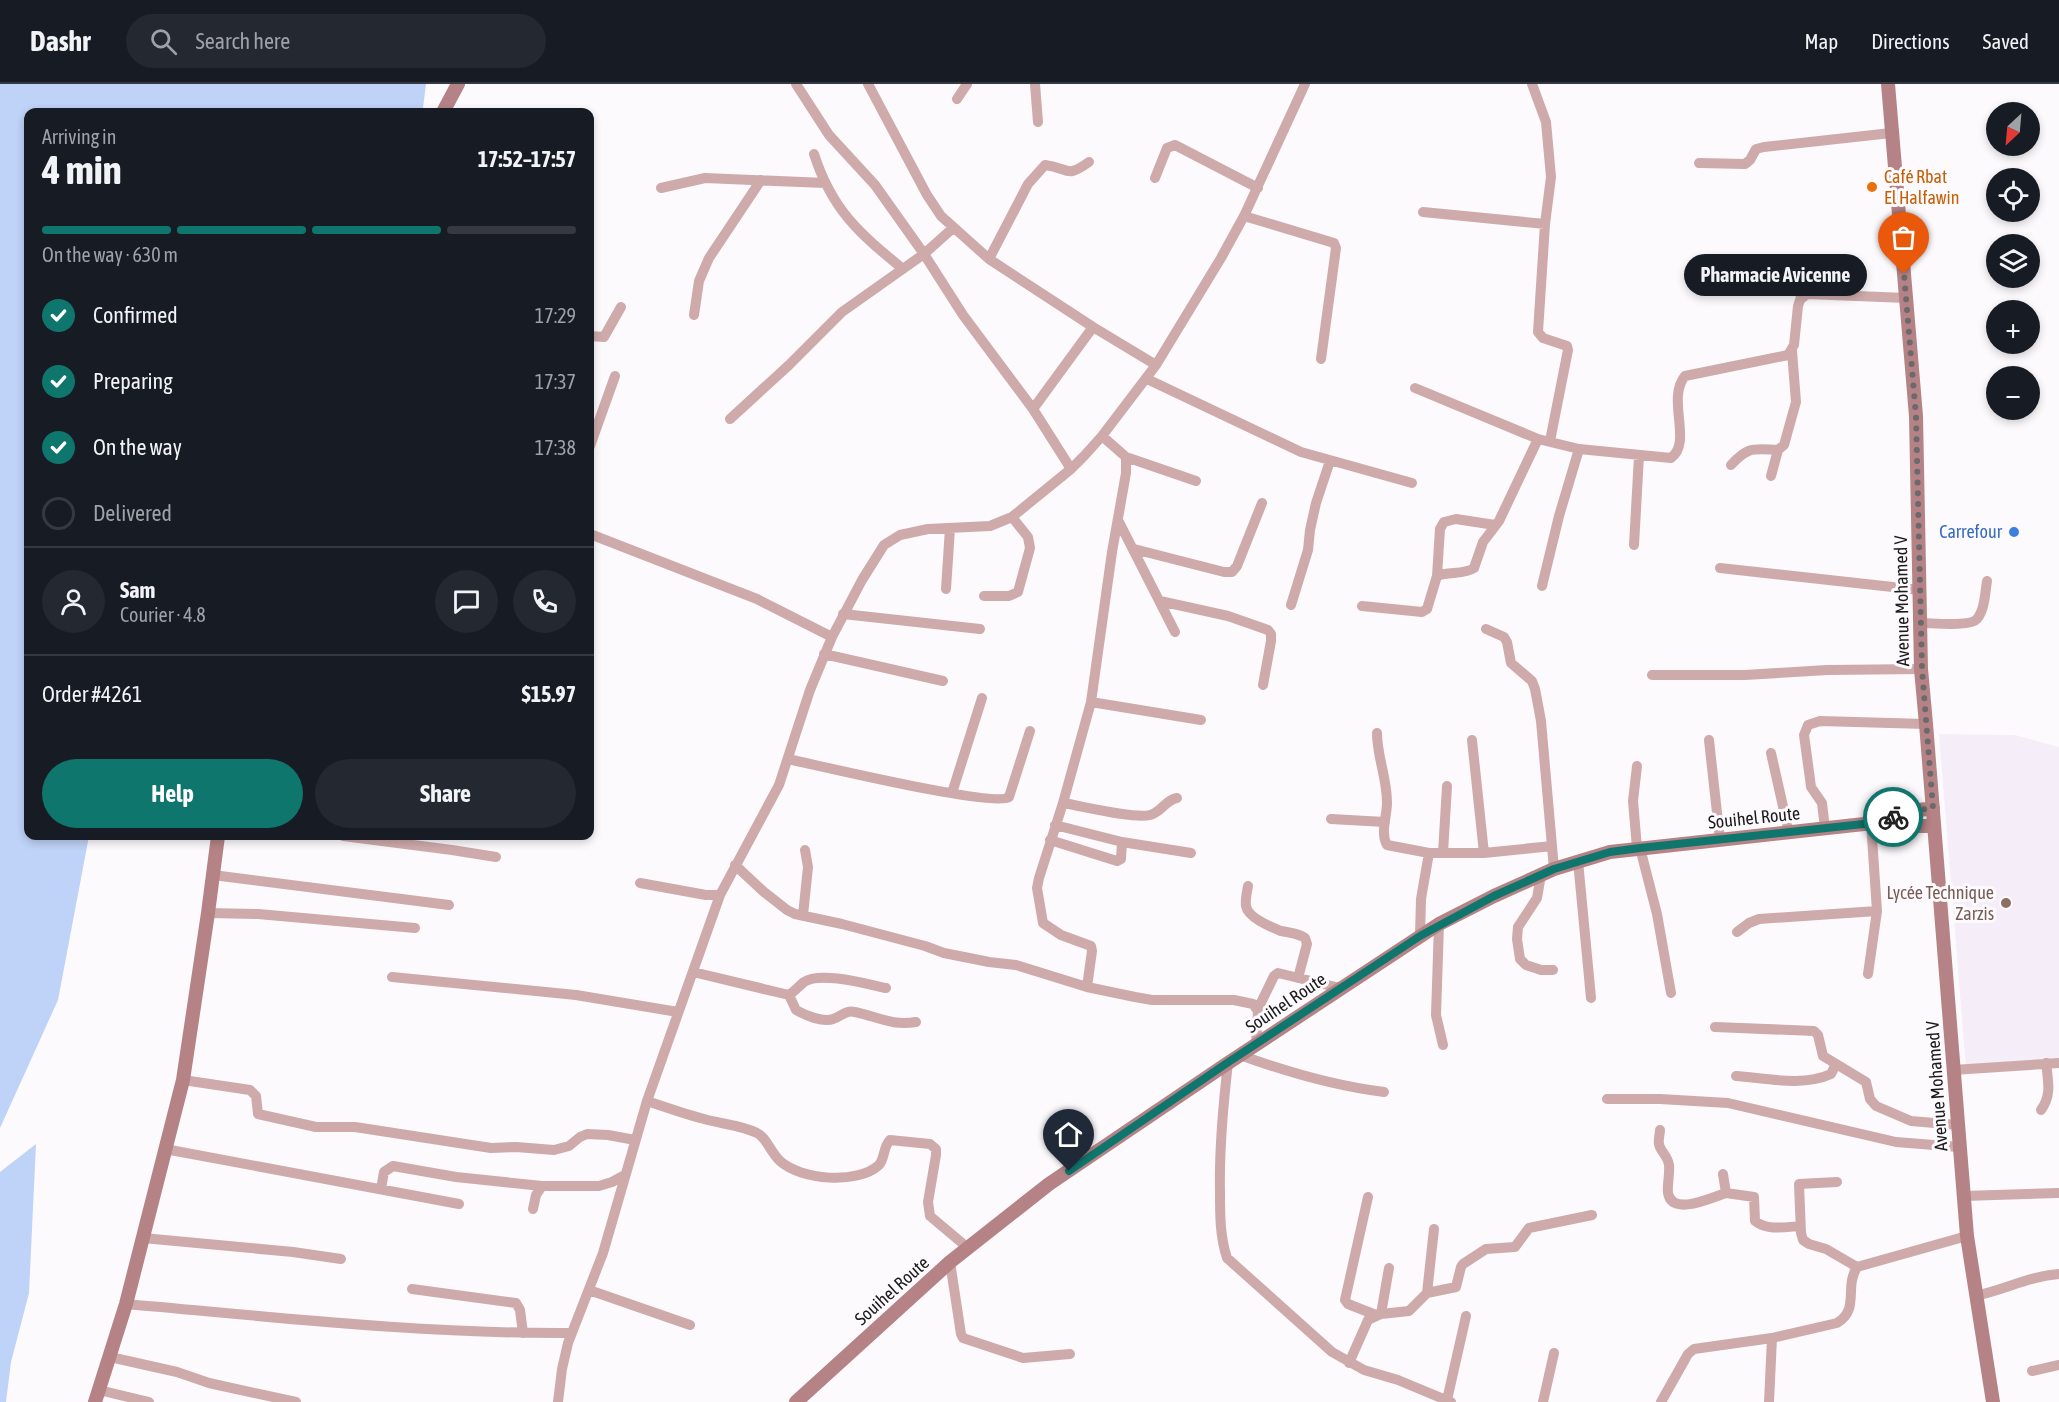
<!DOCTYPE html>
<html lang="en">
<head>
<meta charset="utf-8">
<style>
  :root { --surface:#171b24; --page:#242831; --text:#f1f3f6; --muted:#9ea1a6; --line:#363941; --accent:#0f766e }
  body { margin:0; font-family:"Asap Condensed",sans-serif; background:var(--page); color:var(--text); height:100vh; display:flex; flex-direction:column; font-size:22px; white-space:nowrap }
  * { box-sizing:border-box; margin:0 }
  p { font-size:20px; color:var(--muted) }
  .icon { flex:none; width:33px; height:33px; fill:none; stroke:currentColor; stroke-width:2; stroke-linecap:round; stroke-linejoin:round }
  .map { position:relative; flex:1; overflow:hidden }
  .details { position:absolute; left:24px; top:24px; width:570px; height:732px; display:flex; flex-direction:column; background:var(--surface); border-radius:12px; box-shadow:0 3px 9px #0003 }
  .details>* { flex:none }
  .needle { width:39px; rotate:206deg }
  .controls { position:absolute; left:1986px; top:18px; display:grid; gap:12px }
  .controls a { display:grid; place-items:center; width:54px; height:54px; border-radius:50%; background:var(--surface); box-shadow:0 3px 9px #0003; font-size:30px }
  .pin { position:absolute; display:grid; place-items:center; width:51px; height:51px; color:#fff; margin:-62px -26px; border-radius:50% 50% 50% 0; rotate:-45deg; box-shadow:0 0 6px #0007 }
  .pin .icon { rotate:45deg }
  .courier { position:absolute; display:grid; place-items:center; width:60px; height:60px; margin:-30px; border:4px solid #0f766e; border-radius:50%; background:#fff; color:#222; box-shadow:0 2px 8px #0007 }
  .bubble { position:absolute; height:42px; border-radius:21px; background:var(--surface); box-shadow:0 3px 9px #0003; font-size:20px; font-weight:700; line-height:42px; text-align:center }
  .headline em { font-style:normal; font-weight:700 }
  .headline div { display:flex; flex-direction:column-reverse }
  .headline { display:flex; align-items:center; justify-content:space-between; height:102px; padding:0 18px }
  h1 { font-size:39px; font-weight:700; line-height:45px }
  .bar { display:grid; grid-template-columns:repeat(4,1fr); gap:9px 6px; align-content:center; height:72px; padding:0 18px }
  .bar i { height:8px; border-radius:4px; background:var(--line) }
  .bar .active { background:var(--accent) }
  .bar p { grid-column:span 4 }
  .line { display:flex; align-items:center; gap:15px; padding:0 18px; border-top:2px solid var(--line) }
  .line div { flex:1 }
  .round { display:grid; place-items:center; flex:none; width:63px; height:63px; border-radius:32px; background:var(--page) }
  ol { padding:0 18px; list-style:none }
  li { display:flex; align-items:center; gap:18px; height:66px }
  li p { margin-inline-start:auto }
  li .icon { padding:6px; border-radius:50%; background:var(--accent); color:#fff; stroke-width:4 }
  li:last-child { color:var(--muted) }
  li i { width:33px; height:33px; border:3px solid var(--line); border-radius:50% }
  .primary-button { display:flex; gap:12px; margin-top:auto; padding:12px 18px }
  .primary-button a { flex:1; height:69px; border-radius:36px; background:var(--accent); color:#fff; font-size:24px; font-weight:700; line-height:69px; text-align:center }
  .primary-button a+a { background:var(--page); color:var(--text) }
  header { display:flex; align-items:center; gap:36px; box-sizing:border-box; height:84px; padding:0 30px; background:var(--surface); border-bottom:2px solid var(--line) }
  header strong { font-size:28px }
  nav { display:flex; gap:33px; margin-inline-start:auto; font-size:21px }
  .search { width:420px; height:54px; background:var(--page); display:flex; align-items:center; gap:15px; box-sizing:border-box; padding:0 21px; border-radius:33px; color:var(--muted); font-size:22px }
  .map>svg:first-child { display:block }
  .built { fill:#f5edf8 }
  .water { fill:#bfd2f7 }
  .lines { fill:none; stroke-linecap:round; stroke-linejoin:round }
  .street { stroke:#ceaaab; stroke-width:10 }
  .secondary { stroke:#b58385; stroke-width:14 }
  .done { stroke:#6b696b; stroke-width:6; stroke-dasharray:0 10.8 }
  .route { stroke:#0f766e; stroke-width:8 }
  .food-dot { fill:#e8710a; stroke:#fdfafe; stroke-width:2 }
  .shop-dot { fill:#3f7fe0; stroke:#fdfafe; stroke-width:2 }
  .education-dot { fill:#8d6e63; stroke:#fdfafe; stroke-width:2 }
  .labels { text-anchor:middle; stroke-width:6; stroke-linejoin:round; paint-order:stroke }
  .food-label { font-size:18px; fill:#c56008; stroke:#fdfafe; text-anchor:start }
  .shop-label { font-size:18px; fill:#366cbe; stroke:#fdfafe; text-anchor:end }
  .street-label { font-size:18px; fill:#1c1b1c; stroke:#fdfafe }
  .education-label { font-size:18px; fill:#785e54; stroke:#fdfafe; text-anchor:end }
</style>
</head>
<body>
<header>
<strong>Dashr</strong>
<div class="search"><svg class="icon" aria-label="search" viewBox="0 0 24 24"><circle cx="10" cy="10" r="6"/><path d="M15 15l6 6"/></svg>Search here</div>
<nav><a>Map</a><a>Directions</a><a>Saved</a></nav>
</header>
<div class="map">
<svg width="2059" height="1318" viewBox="0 0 2059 1318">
  <rect width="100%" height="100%" fill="#fdfafe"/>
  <path class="built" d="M1939,650L2015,651L2059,663V976L1966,984Z"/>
  <path class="water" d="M0,0H426L423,24L420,28H28V752H89L58,916L0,1044Z
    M36,1060L29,1209L11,1278L6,1318H0V1088Z"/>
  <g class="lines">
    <path class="street" d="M1035,0L1038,38
      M1532,0L1546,38L1551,93L1545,140L1538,248L1543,254L1567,262L1568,266L1550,357
      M957,15L967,0
      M814,70C832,126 859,149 903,185
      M1699,79L1745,80L1750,76L1756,65L1764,63L1891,49
      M1155,94L1167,64L1175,61L1258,104
      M661,104L705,94L825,99
      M1423,128L1545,140
      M1244,132L1334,159L1336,164L1321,275
      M953,144L924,170L963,231L1033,325
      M989,175L1028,100L1045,81C1070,84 1065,95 1089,78
      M1758,182L1804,212
      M694,231L699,197L709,174L761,96
      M590,252L604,253L621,223
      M1156,281L1221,174L1244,132L1305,0
      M1147,295L1301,368L1412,399
      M1415,304L1538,355L1579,365L1671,374C1693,358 1666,315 1685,292L1788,271L1794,261L1798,222L1800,216L1807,210L1906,214
      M730,335L789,281L842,228L924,170L875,101L829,51L796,0
      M590,362L615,292
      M1126,373L1196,397
      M1731,381C1748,362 1753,365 1778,366L1784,361L1796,318L1792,267
      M1071,385L1033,325L1093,243
      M1771,392L1778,366
      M1118,436L1175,548
      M590,450L757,515L832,553
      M1634,461L1639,372
      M1134,465L1224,488H1232L1237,482L1262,419
      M1720,484L1920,506
      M1437,492L1440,445L1444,438L1456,435L1495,441
      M1542,502L1559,432L1579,365
      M946,505L950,444
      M984,512H1009L1018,508L1030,464L1028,453L1012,433
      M1160,517L1228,532L1268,546L1271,550V557L1263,601
      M1291,521L1308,466L1310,446L1316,419L1330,377
      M1362,522L1422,528L1427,525L1437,492C1448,487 1464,491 1474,484L1483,458L1499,437L1538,355
      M843,530L980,545
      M1921,539C1933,539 1970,543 1977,535C1985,525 1985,509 1987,497
      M1486,545L1504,553L1507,558L1511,579L1532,597L1535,605L1541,637L1554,785
      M824,570L943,597
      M1652,591H1745L1827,586L1921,585
      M1091,618L1201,636
      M1377,649C1377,673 1387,693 1387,719C1387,732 1380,749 1387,761L1429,769H1484L1552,762
      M1472,656L1484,769
      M1709,656L1720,756
      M1771,669L1789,749
      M788,675C817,681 995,724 1009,713L1030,647
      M952,709L982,614
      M1063,719C1082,722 1133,735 1150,731C1162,728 1165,716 1177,714
      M1331,735L1385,738
      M1825,745L1822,719L1811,703L1810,695L1804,651L1808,641L1820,637L1926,640
      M343,752L452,766L496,773
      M1050,756L1117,777L1121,775L1122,758L1055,741
      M1122,758L1191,769
      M1637,764L1633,717L1637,682
      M1640,764L1657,830L1671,909
      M1443,769L1447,702
      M1578,777L1591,914
      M735,781L764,808L787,826L795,830L842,840L925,862L944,869L989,878L1016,881L1087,903L1135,913L1152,916H1234L1253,920L1258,927L1256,960
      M213,791L449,821
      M1541,791L1537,814L1518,843L1517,855L1520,875L1526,881L1541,886H1553
      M640,799L706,811H720
      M1248,802C1247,808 1245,816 1246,822C1248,834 1271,843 1281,847C1290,849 1298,849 1305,854L1307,860L1298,894
      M208,829L258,830L415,844
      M803,831L808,783L805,766
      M1439,840L1436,931L1443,961
      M1737,848L1749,839L1759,835L1877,827
      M1420,852L1421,815L1429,769
      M693,888L789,911L796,926C805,931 823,939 833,935C842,932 845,926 855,928C879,933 891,942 916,938
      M1868,890L1877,827L1871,739
      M392,893L576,911L678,928
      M1087,903L1092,867L1091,862L1061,851L1043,839L1037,804L1039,794L1063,719L1091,618L1112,468L1126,389V373L1102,352
      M789,911C795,907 799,902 804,898C820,887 867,900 886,904
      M1258,925L1274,892L1278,889L1340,904
      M1715,943L1814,947L1818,951L1823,972L1866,998L1870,1015L1876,1022L1911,1037L1958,1041
      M1240,971C1287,988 1334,1002 1384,1008
      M1228,979C1223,1022 1219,1065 1220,1109C1220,1131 1220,1153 1227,1174L1332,1268L1364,1286L1398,1296L1451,1318
      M1953,986L2059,979
      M1736,992C1765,994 1803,1003 1831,990L1836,980
      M183,996L250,1006L256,1012L258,1030L316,1043H355L491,1064L516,1063L554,1066L569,1062L580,1053L587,1050L608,1051L635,1056
      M1607,1015H1660L1728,1019L1896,1058L1959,1063
      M647,1017C665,1023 684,1030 704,1035C721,1040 741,1041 757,1049C766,1053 771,1069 780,1077C801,1096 857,1101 879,1081C885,1074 883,1063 890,1056L930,1060L936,1065V1071L928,1118L930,1132L968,1164
      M2041,1026C2052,1011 2048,997 2046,979
      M1660,1046C1660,1050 1658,1056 1659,1060C1660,1067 1668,1072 1669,1081C1670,1090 1667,1100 1668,1109C1672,1133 1713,1113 1726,1109
      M165,1065L459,1120
      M1723,1090L1726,1109L1754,1113L1755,1137C1767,1147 1786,1143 1800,1142
      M1837,1098L1799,1100L1801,1149L1803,1156L1809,1160L1826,1165L1857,1183
      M381,1105L384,1088L393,1082L456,1093L542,1102
      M1964,1112L2059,1109
      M1368,1113L1345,1216L1348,1220L1376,1231
      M533,1125L536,1111L542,1102H599L612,1098L625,1091
      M143,1154L293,1168L341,1175
      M950,1178L961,1250L963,1254L1023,1274L1070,1270
      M412,1205L516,1219L520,1226L523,1249
      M589,1206L690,1241
      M1427,1209L1434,1145
      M1975,1212C2004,1206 2030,1192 2059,1190
      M126,1220C275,1233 422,1250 572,1249
      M1381,1230L1389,1184
      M110,1273L177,1288L209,1299L296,1318
      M1349,1279L1368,1236L1381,1230L1409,1227L1427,1209L1456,1203L1461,1183L1463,1180L1486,1165L1515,1163L1529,1144L1592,1131
      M2032,1287L2059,1281
      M99,1306L149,1318
      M1447,1316L1466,1232
      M558,1318L562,1285L568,1259L603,1169L647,1017L720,811L779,701L810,606L832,553L862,496L884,461L900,451L928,445L990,442L1012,433L1071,385L1085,371L1102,352L1156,281L1093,243L989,175L941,132L927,111L868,0
      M1543,1318L1554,1269
      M1661,1318L1688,1270L1694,1265L1772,1254L1837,1239C1860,1225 1844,1204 1857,1183L1967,1152
      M1769,1318L1772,1254"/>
    <path class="secondary" d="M1888,0L1916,332L1921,585L1926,640L1967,1152L1993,1318
      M443,28L458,0
      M1882,738L1898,742H1934
      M95,1318L126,1220L183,996L208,829L218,752
      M796,1318L950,1178L1049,1100L1228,979L1439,840L1494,812L1554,785L1610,768L1882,738L1906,728L1933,724"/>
  </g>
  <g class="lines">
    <path class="done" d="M1893,733L1906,728L1933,724L1922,585L1916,332L1904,190"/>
    <path class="route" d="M1069,1087L1227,979L1420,852L1494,812L1554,785L1610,768L1640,764L1882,738L1893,733"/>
  </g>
  <circle class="food-dot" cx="1872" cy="103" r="6"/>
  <circle class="shop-dot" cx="2014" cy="448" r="6"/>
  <circle class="education-dot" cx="2006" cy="819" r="6"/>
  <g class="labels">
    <g class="food-label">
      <text x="1884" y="99">Café Rbat<tspan x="1884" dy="21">El Halfawin</tspan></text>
    </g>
    <g class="shop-label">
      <text x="2002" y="454">Carrefour</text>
    </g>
    <g class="street-label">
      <text transform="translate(1902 517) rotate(-91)" y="6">Avenue Mohamed V</text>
      <text transform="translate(1754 734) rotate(-6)" y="6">Souihel Route</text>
      <text transform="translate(1286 919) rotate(-34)" y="6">Souihel Route</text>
      <text transform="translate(1937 1002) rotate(-94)" y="6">Avenue Mohamed V</text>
      <text transform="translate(892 1207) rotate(-42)" y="6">Souihel Route</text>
    </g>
    <g class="education-label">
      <text x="1994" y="815">Lycée Technique<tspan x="1994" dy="21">Zarzis</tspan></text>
    </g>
  </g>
</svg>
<div class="controls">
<a><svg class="needle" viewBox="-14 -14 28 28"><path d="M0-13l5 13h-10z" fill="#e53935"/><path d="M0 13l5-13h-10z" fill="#9ea1a6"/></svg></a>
<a><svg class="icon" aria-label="locate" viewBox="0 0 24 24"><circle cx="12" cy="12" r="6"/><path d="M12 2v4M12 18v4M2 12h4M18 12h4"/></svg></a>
<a><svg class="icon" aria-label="layers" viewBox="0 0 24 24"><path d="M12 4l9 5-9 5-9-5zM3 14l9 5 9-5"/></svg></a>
<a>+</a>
<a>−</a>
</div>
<div class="pin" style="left:1904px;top:190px;background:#ea580c"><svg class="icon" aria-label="bag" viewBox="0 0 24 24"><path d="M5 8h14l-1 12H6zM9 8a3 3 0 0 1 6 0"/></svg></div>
<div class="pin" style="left:1069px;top:1087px;background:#1f2937"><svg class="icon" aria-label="home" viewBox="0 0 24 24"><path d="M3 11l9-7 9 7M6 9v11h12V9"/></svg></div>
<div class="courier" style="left:1893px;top:733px"><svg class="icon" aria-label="bike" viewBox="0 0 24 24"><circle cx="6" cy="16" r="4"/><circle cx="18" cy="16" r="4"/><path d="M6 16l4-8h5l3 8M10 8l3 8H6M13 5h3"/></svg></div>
<div class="bubble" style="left:1684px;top:170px;width:183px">Pharmacie Avicenne</div>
<section class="details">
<div class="headline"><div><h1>4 min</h1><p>Arriving in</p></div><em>17:52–17:57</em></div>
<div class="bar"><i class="active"></i><i class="active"></i><i class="active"></i><i></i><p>On the way · 630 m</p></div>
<ol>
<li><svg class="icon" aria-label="check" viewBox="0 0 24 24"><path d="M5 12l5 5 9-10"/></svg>Confirmed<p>17:29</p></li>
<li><svg class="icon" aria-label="check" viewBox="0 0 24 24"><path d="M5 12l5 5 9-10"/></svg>Preparing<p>17:37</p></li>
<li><svg class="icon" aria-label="check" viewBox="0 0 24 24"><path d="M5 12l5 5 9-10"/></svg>On the way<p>17:38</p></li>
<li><i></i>Delivered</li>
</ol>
<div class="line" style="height:108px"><a class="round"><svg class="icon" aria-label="person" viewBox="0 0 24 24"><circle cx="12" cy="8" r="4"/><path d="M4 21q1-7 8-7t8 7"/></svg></a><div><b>Sam</b><p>Courier · 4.8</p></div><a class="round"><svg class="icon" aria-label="chat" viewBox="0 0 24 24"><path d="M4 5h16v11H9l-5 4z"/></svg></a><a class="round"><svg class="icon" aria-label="phone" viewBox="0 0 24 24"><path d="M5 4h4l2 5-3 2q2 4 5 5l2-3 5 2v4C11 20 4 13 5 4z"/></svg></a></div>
<div class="line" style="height:78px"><div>Order #4261</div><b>$15.97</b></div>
<div class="primary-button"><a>Help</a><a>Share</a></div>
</section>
</div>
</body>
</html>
